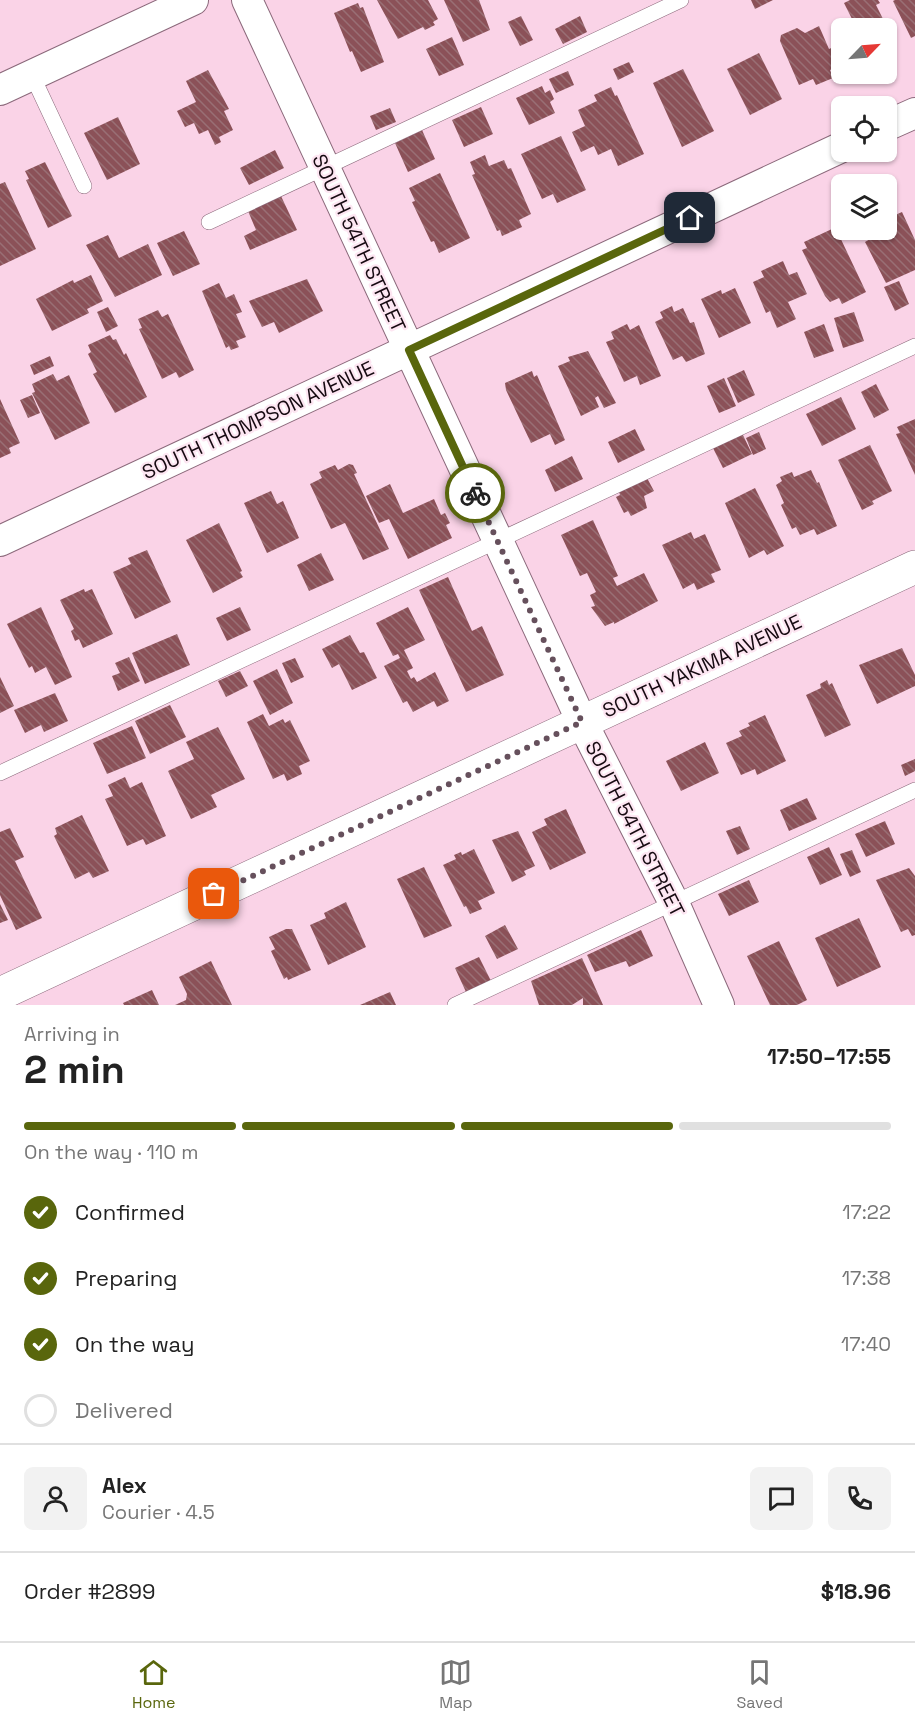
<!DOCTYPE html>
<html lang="en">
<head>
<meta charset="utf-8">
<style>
  :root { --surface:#fff; --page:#f2f2f2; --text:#222; --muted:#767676; --line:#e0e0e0; --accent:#59660c }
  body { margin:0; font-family:"Space Grotesk",sans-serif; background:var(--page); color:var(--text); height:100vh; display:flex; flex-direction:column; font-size:22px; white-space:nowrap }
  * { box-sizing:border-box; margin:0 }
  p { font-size:20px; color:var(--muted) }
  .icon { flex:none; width:33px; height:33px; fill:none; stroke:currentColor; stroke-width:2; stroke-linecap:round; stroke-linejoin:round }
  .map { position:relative; height:1005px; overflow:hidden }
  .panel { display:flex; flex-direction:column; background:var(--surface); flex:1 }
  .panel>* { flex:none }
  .needle { width:39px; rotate:65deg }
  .controls { position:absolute; left:831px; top:18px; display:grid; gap:12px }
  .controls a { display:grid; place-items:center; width:66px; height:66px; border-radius:9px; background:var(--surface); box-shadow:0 2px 4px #0004; font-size:30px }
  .pin { position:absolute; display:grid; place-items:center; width:51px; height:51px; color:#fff; margin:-26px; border-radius:12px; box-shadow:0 3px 9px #0006 }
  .courier { position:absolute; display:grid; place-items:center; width:60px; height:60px; margin:-30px; border:4px solid #59660c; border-radius:50%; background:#fff; color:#222; box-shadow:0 2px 8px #0007 }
  .headline em { font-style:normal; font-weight:700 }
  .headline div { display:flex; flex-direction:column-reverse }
  .headline { display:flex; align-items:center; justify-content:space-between; height:102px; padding:0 24px }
  h1 { font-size:39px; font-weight:700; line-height:45px }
  .bar { display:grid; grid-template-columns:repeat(4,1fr); gap:9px 6px; align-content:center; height:72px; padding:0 24px }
  .bar i { height:8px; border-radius:4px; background:var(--line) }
  .bar .on { background:var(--accent) }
  .bar p { grid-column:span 4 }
  .line { display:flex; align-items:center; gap:15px; padding:0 24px; border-top:2px solid var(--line) }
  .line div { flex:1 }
  .round { display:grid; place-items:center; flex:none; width:63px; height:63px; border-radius:9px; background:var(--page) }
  ol { padding:0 24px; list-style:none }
  li { display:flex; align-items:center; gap:18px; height:66px }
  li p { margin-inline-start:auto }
  li .icon { padding:6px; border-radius:50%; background:var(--accent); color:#fff; stroke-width:4 }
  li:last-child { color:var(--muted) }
  li i { width:33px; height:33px; border:3px solid var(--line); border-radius:50% }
  .dock { display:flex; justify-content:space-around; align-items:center; height:84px; border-top:2px solid var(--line); background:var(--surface); font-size:16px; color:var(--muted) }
  .dock a { display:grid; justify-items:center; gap:3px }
  .dock .on { color:var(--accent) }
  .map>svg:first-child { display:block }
  .building { fill:url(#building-back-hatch) }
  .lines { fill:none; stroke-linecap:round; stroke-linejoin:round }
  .lane-casing { stroke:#8b697b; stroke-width:16 }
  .street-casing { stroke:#8b697b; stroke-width:32 }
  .secondary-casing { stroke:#8b697b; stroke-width:34 }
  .lane { stroke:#fff; stroke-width:15 }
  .street { stroke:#fff; stroke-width:30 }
  .secondary { stroke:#fff; stroke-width:33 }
  .done { stroke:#66505c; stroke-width:6; stroke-dasharray:0 10.8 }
  .route { stroke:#59660c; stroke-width:8 }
  .labels { text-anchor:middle; stroke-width:4.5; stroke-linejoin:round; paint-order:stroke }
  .street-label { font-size:20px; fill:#160a11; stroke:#fde6f2 }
</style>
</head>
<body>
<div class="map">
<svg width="915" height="1005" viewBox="0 0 915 1005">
  <defs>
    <pattern id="building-back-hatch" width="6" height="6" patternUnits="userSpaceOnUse" patternTransform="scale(1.5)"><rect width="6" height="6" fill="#8b5158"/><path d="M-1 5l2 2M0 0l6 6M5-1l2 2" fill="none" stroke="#996f75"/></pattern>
  </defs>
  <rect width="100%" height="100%" fill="#fad3e7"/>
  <path class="building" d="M377,0H428L438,19L433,22L435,25L425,30L423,27L398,39Z
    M444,0H479L490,30L463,42Z
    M751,0H773L755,9Z
    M850,0H878L880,3L876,5L896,45L886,49V28H850L846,22L852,19L844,3Z
    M895,0H915V36L911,38L893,1Z
    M358,3L360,8L363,7L384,62L361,72L352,51L350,52L334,13Z
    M521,16L533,40L520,46L508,22Z
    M580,16L587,32L563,44L555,29Z
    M819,26L829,49L835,46L842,65L830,70L833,78L816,85L813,79L799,85L780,41L781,35L797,28L805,33Z
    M452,37L464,65L439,76L426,49Z
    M759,53L782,99L750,115L727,69Z
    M629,62L634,72L618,80L613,69Z
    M683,69L714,131L682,147L653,83Z
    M208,70L229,109L224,111L233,130L219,137L221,142L215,145L208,130L199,134L194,123L185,127L177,111L196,102L186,81Z
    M568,71L574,85L556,93L549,79Z
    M542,86L545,93L550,90L554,99L550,102L555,113L529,125L516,98Z
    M611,87L615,96L617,95L644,154L618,166L611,149L598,155L594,146L581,152L572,132L585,126L578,110L597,101L594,95Z
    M481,107L493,134L464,147L452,120Z
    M390,108L396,122L376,130L370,116Z
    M118,117L140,164L107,180L84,133Z
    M422,130L435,159L408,172L395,143Z
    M561,136L586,190L557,203L553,194L542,199L521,154Z
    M275,150L284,168L249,185L240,168Z
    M485,155L489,166L504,160L508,169L511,168L531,214L519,220L522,227L502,236L500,230L497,231L472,175L475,174L470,162Z
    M45,162L72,216L48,228L26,180L29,179L25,171Z
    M440,173L470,238L439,253L434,241L431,242L412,202L415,201L409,188Z
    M5,182L36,249L0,266V184Z
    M281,196L297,230L250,250L244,236L256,230L248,211Z
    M902,212L915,240V270L886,283L865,242L872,238L868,230H886V219Z
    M832,229L835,234L838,233L866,292L842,304L839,298L830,302L825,296L802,250L807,248L804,242Z
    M184,231L200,264L173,276L157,243Z
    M108,235L119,258L148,244L162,275L115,297L86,245Z
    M783,261L789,275L797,272L807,294L788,302L796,319L777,328L770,311L766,313L753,282L764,277L761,271Z
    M91,275L103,301L87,309L89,313L52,331L36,299L73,280L74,283Z
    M307,279L323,311L279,333L274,322L262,327L249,301Z
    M899,281L909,304L895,311L884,287Z
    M219,283L226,298L234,294L242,312L236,314L246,337L236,341L239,347L231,350L229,346L226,348L202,291Z
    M735,288L751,323L719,338L701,299L721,290L722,294Z
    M672,306L674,312L683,308L690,323L694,322L705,354L686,362L682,356L673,360L655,322L663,318L660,312Z
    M108,307L118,326L106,332L97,312Z
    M158,310L162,317L168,314L194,370L179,378L176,372L162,379L139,329L142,328L138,319Z
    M854,312L864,341L843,348L834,318Z
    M627,324L630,330L639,325L661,376L640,385L637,376L624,382L606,342L614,339L611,332Z
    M824,324L834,351L814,358L804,332Z
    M110,335L113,340L116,339L124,355L126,353L147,397L115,413L93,374L97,372L88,354L91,352L88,345Z
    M588,351L616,403L604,408L598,396L595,398L599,407L581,416L558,366L570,361L568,357Z
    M50,356L54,366L34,375L30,365Z
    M744,370L755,395L738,403L727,378Z
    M532,371L534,377L537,375L565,440L555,445L550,434L531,443L506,390L505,383Z
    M53,374L57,381L69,375L90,423L55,440L32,393L35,392L32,384Z
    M724,378L736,406L719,413L707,386Z
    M876,384L889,410L874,418L861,392Z
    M32,395L40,413L28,418L20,400Z
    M841,397L856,429L822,446L806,414Z
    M0,399L20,443L9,448L11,453L0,458Z
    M915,419V475L896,434L900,433L897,427Z
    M635,429L645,450L618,463L608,442Z
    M759,432L766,449L753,455L746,438Z
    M742,433L752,454L723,468L713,448Z
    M870,445L892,491L872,501L874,504L862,510L838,460Z
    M572,456L583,479L555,492L545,470Z
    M349,464L353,465L357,473L354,474L389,549L363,560L345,523L331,529L310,484L322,478L319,472L335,465L338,470Z
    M811,470L817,483L819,482L837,526L817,535L814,529L800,535L796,527L792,529L781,505L784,503L776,485L782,481L780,477L792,472L794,477Z
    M647,478L654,491L644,496L647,508L631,516L628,511L624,513L616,497L620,495L619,492Z
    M390,484L403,513L434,499L441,515L445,513L450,523L446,525L452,538L408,559L389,519L379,523L366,496Z
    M755,488L784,546L767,555L764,550L749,558L725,503Z
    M271,491L277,504L283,501L299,538L267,553L244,503Z
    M593,520L618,576L613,578L617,586L644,573L658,601L614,624V622L605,626L591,607L595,606L590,595L596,592L587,573L580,576L561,535Z
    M219,523L242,571L240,572L243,577L213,593L186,540Z
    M691,532L694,539L705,534L721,570L711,574L715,582L697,590L694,583L683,589L662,545Z
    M147,550L171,602L135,619L113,572L131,564L128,558Z
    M321,553L334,580L309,591L297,565Z
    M448,577L472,631L482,626L504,675L466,692L419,590Z
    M84,589L85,592L92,589L113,634L83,648L79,639L75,641L71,631L74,629L60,600Z
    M41,607L72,677L55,685L46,667L35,673L32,666L29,668L7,624Z
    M240,607L251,630L227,641L216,618Z
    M408,607L425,640L404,650L413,668L407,671L411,679L414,677L417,682L435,672L449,701L437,707L434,701L413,712L407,701L403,703L384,666L400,658L398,654L393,656L376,623Z
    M177,634L190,665L145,684L132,653Z
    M350,635L360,653L364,652L377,678L352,690L339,664L332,668L322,649Z
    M902,648L915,675V686L877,704L859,665Z
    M129,657L140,681L118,691L112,676L120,673L115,663Z
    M295,658L304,677L291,683L282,663Z
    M277,669L293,703L270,715L253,681Z
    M240,671L248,686L226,697L218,681Z
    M0,677L14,706L0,713Z
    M827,680L829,685L832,683L851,725L825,737L806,695L821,688L820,684Z
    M55,693L68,721L44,732L41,725L25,733L14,710Z
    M170,705L186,737L150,754L135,721Z
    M263,714L269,726L283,719L285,723L290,720L310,761L299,766L302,774L287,781L284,774L273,779L247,722Z
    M765,715L786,761L757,775L755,769L741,775L726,743L742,736L739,731L750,726L748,723Z
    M132,726L146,758L107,774L93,743Z
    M218,727L245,779L211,795L217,807L191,819L168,771L194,759L186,742Z
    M705,742L719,773L681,791L666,761Z
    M915,759V771L905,776L901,765Z
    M125,777L130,788L142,782L166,836L146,845L143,839L127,846L105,799L113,796L108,785Z
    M807,798L817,819L789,831L780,810Z
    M566,809L586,853L550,870L532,832L547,825L544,819Z
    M82,815L109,871L93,878L89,872L75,879L54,836L57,834L55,828Z
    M885,821L895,844L866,857L855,834Z
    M740,826L750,849L737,855L726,831Z
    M10,828L24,857L15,861L42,918L16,930L0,895V832Z
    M518,831L535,866L524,871L526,875L512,882L492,840Z
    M829,847L842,875L820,885L807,857Z
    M474,849L495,893L478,901L482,909L470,914L466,906L464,907L443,865L456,859L454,855L461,852L462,855Z
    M852,850L861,872L850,877L840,854Z
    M424,867L452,926L424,938L397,879Z
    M909,868L915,876V935L912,936L908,929L901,932L876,880Z
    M749,880L759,902L729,916L718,894Z
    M346,902L366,947L328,965L310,925L326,918L324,913Z
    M0,904L8,920L0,923Z
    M859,918L881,967L837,987L815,938Z
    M505,925L518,949L497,959L485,936Z
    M286,929H292L311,970L288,980L287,977L284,979L271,951L275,949L269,937Z
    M641,930L653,956L629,967L626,961L595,972L587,955Z
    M779,941L807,1000L797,1005H770L747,956Z
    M479,957L491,981L466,992L455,968Z
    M582,958L603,1005H583V998L572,1005H539L531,981Z
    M211,961L232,1005H175L186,1000L187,994L179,977Z
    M152,990L159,1005H124L123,1003Z
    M390,992L396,1005H360Z"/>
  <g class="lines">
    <defs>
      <path id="lane" d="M32,75L84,186
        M209,222L681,0
        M0,773L915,346
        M455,1005L915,790"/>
      <path id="street" d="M247,0L582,722L674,903L719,1005
        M0,90L193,0
        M886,126L915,113
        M0,541L842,147"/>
      <path id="secondary" d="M0,994L915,567"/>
    </defs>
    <use href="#lane" class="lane-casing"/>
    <use href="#street" class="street-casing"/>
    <use href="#secondary" class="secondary-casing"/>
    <use href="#lane" class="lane"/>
    <use href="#street" class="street"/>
    <use href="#secondary" class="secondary"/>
  </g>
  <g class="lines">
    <path class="done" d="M214,894L582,722L475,493"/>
    <path class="route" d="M475,493L409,350L690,218"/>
  </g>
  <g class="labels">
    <g class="street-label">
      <text transform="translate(359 243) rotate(65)" y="7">SOUTH 54TH STREET</text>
      <text transform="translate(258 420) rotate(-25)" y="7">SOUTH THOMPSON AVENUE</text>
      <text transform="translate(702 666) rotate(-25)" y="7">SOUTH YAKIMA AVENUE</text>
      <text transform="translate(635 829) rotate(63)" y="7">SOUTH 54TH STREET</text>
    </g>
  </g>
</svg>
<div class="controls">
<a><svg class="needle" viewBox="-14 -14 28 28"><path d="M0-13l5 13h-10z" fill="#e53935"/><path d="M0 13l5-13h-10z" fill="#767676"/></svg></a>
<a><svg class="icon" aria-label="locate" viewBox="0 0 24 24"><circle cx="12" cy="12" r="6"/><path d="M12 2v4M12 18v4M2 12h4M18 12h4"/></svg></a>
<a><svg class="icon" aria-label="layers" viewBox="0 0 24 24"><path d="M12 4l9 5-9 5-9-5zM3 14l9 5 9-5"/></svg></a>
</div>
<div class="pin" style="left:214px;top:894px;background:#ea580c"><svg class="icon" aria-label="bag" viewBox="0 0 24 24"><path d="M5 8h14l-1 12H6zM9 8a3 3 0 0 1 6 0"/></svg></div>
<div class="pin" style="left:690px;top:218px;background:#1f2937"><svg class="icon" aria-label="home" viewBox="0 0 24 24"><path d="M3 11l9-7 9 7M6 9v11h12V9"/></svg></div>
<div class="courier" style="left:475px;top:493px"><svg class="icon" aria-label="bike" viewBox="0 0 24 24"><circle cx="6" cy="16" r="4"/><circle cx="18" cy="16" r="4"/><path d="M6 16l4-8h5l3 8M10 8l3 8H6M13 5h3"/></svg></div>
</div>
<section class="panel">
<div class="headline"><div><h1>2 min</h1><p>Arriving in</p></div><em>17:50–17:55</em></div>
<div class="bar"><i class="on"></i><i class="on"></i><i class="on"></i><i></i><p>On the way · 110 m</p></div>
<ol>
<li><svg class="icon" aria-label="check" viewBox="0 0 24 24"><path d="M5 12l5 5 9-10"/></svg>Confirmed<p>17:22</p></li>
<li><svg class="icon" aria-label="check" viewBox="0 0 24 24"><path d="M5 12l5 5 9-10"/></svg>Preparing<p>17:38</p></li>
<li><svg class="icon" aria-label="check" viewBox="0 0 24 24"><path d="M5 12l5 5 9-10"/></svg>On the way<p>17:40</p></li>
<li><i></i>Delivered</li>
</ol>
<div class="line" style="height:108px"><a class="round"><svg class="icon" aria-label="person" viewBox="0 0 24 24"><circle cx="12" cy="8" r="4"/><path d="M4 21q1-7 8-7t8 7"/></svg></a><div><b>Alex</b><p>Courier · 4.5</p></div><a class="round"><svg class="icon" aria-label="chat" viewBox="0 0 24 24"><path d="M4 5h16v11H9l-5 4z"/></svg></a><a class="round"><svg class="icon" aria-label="phone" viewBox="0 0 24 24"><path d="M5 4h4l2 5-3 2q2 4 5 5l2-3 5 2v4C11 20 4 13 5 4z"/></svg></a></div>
<div class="line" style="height:78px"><div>Order #2899</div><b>$18.96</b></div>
</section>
<nav class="dock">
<a class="on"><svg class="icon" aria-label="home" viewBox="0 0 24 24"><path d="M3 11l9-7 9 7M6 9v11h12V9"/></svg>Home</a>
<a><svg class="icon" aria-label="map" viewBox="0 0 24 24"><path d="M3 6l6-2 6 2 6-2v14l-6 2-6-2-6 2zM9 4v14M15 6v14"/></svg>Map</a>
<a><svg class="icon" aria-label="saved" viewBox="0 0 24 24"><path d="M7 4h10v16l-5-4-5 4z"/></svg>Saved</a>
</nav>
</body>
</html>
